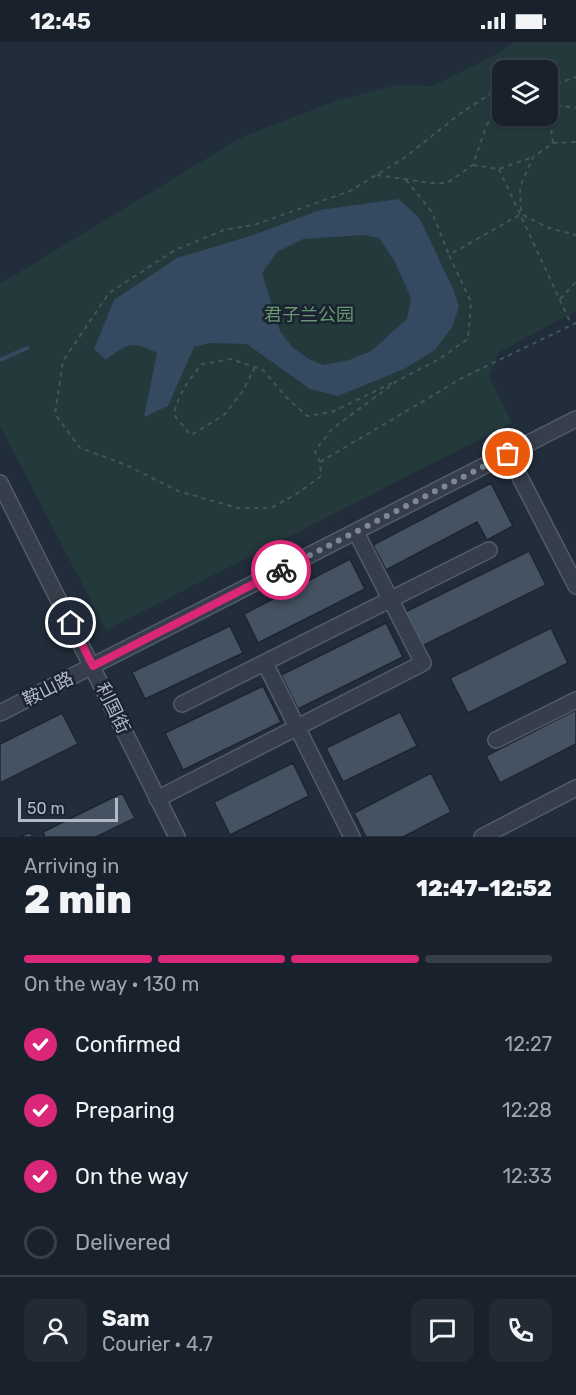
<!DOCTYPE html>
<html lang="en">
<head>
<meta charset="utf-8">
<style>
  :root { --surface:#19222c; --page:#222a34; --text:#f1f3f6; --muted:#9fa4a9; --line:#373f48; --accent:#db2777 }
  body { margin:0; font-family:Rubik,"Noto Sans SC",sans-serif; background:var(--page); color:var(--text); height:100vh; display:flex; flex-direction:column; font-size:22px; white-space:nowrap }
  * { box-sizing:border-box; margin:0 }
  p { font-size:20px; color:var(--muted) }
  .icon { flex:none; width:33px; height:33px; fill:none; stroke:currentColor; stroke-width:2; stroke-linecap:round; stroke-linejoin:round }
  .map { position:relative; height:795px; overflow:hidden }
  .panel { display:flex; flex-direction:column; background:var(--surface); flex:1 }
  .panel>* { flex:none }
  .tools { position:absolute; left:492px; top:18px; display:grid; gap:12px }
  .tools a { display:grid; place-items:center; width:66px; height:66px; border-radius:12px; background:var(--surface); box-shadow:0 2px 4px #0004,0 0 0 2px var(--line); font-size:30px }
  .scale { position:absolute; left:18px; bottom:15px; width:100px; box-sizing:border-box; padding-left:6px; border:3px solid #b0b9c6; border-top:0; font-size:16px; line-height:21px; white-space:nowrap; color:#b0b9c6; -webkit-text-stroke:4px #1a232f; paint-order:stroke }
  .pin { position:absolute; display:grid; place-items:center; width:51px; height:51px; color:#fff; margin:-26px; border:3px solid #fff; border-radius:50%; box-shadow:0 2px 6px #0007 }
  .courier { position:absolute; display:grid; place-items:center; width:60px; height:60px; margin:-30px; border:4px solid #db2777; border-radius:50%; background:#fff; color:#222; box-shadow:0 2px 8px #0007 }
  .overview em { font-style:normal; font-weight:800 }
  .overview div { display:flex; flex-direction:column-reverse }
  .overview { display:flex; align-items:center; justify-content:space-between; height:102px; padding:0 24px }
  h1 { font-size:39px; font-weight:800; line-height:45px }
  .bar { display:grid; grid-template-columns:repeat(4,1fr); gap:9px 6px; align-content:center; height:72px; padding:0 24px }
  .bar i { height:8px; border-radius:4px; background:var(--line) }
  .bar .current { background:var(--accent) }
  .bar p { grid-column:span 4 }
  .line { display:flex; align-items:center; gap:15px; padding:0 24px; border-top:2px solid var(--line) }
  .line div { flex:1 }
  .round { display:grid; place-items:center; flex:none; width:63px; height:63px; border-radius:12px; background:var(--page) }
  ol { padding:0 24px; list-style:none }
  li { display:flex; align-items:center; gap:18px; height:66px }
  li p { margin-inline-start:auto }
  li .icon { padding:6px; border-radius:50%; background:var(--accent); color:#fff; stroke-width:4 }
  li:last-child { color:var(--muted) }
  li i { width:33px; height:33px; border:3px solid var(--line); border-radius:50% }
  .status { display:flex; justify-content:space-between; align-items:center; height:42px; padding:0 30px; background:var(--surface); direction:ltr }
  .status svg { height:16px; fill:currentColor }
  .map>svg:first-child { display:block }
  .green { fill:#23393b; fill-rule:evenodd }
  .water { fill:#354961; fill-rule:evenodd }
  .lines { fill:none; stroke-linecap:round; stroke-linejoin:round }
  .stream { stroke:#354961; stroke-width:4 }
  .building { fill:#445261; stroke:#1c2531; stroke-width:1.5 }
  .minor-casing { stroke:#535c68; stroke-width:18 }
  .path { stroke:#415658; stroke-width:2; stroke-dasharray:4.5 4.5; stroke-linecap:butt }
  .minor { stroke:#353e4a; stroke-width:15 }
  .done { stroke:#7e8895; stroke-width:6; stroke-dasharray:0 10.8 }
  .route { stroke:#db2777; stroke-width:8 }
  .labels { text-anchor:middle; stroke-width:5; stroke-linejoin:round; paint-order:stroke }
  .park-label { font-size:18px; fill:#679770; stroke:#1a232f }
  .street-label { font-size:18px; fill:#b0b9c6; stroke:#1a232f }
</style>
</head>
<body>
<div class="status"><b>12:45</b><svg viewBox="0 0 49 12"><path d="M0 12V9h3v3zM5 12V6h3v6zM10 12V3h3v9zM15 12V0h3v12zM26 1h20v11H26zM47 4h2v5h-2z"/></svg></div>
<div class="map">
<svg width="576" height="795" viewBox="0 0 576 795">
  <rect width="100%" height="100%" fill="#212d3a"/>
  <path class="green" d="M512,0H576V269L498,311L489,334L512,381L106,588L0,384V242L240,96L335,59L397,43L432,44L496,13ZM502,28H548V74H502Z"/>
  <path class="water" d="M399,157L420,177L454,249L459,265L452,285L435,308L404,327L338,354L310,347L247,302L210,301L194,305L168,364L144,375L157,311C132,299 127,301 106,318L94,307L114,258L177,216L253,193L320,168ZM363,193L379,196L394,218L411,256L407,277L371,309L349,318L323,323L307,316L292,305L280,289L262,231L277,210L303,197Z"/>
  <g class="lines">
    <path class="stream" d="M0,318L27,306"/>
  </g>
  <path class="building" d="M491,441L513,484L487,498L477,480L386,528L373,503Z
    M529,509L546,543L422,604L405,570Z
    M350,517L365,547L258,601L244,572Z
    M386,581L403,615L298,667L281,633Z
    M230,584L243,611L145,657L132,630Z
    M551,586L568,621L468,671L450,636Z
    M263,644L281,680L183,728L165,691Z
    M576,668V702L500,741L486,714Z
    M400,670L417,704L343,740L326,706Z
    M62,671L78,702L0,741V702Z
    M293,721L309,754L230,793L214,760Z
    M431,731L451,770L403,795H366L354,771Z
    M122,751L135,776L96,795H45L43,790Z
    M30,790L33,795H20Z"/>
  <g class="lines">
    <defs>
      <path id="minor" d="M508,412L576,544
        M0,441L177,795
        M265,621L352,795
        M182,662L489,508
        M0,671L576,377
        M496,698L576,658
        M157,757L423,621L356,490
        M482,795L576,746"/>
    </defs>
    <use href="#minor" class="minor-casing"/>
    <path class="path" d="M548,45L576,35
      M502,51L490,52L461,71L404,116L350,149L254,183L224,188L175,208L109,251L63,319L55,372L80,406L124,422L178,449L238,466H271L298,451L321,434L320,420L315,409L332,387L397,339L439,317L468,297L471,260L449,213L521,172L549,186L576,193
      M548,62L576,66
      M553,101L576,100
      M473,123L499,127L533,115
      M499,127L571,282
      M377,133L430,141H447L473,123L487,82L502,68
      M406,138L432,170L449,213
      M521,169L520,145L533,115L553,101L548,65
      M560,257L576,240
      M255,325L243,349L224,373L191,393L174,373C178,352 189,338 202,322L231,317L263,328L285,354L307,374L332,370L392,341
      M320,420L464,335L576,281"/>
    <use href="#minor" class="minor"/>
  </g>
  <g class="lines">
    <path class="done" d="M281,528L508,412"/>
    <path class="route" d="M71,581L93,624L281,528"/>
  </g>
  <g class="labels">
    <g class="park-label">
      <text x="309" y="279">君子兰公园</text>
    </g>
    <g class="street-label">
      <text transform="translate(48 647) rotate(-27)" y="6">鞍山路</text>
      <text transform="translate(113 666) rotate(64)" y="6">利国街</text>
    </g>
  </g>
</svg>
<div class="tools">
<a><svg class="icon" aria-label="layers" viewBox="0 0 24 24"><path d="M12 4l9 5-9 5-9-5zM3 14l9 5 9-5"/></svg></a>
</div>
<div class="scale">50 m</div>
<div class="pin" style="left:508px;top:412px;background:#ea580c"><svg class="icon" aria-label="bag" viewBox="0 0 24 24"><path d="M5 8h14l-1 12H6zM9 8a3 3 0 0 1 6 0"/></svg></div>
<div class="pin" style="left:71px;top:581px;background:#1f2937"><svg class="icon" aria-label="home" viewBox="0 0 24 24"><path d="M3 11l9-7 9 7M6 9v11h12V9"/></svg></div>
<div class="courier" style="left:281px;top:528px"><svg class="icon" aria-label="bike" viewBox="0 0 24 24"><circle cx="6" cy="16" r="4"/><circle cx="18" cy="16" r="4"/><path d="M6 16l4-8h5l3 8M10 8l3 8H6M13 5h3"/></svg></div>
</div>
<section class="panel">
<div class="overview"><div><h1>2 min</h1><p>Arriving in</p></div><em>12:47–12:52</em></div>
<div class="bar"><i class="current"></i><i class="current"></i><i class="current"></i><i></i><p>On the way · 130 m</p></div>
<ol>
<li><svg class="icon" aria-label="check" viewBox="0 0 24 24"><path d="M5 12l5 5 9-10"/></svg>Confirmed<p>12:27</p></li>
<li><svg class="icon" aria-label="check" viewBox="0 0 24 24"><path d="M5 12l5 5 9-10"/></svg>Preparing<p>12:28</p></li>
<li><svg class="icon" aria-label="check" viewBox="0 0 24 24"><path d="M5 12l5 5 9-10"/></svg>On the way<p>12:33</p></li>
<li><i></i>Delivered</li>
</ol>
<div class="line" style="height:108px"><a class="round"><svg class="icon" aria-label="person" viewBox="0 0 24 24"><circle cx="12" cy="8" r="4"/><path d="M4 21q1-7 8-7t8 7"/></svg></a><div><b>Sam</b><p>Courier · 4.7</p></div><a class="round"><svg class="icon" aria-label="chat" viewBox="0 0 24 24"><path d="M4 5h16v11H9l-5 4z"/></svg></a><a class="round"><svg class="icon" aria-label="phone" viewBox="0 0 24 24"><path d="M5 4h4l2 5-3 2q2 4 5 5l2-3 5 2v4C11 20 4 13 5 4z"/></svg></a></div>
</section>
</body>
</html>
